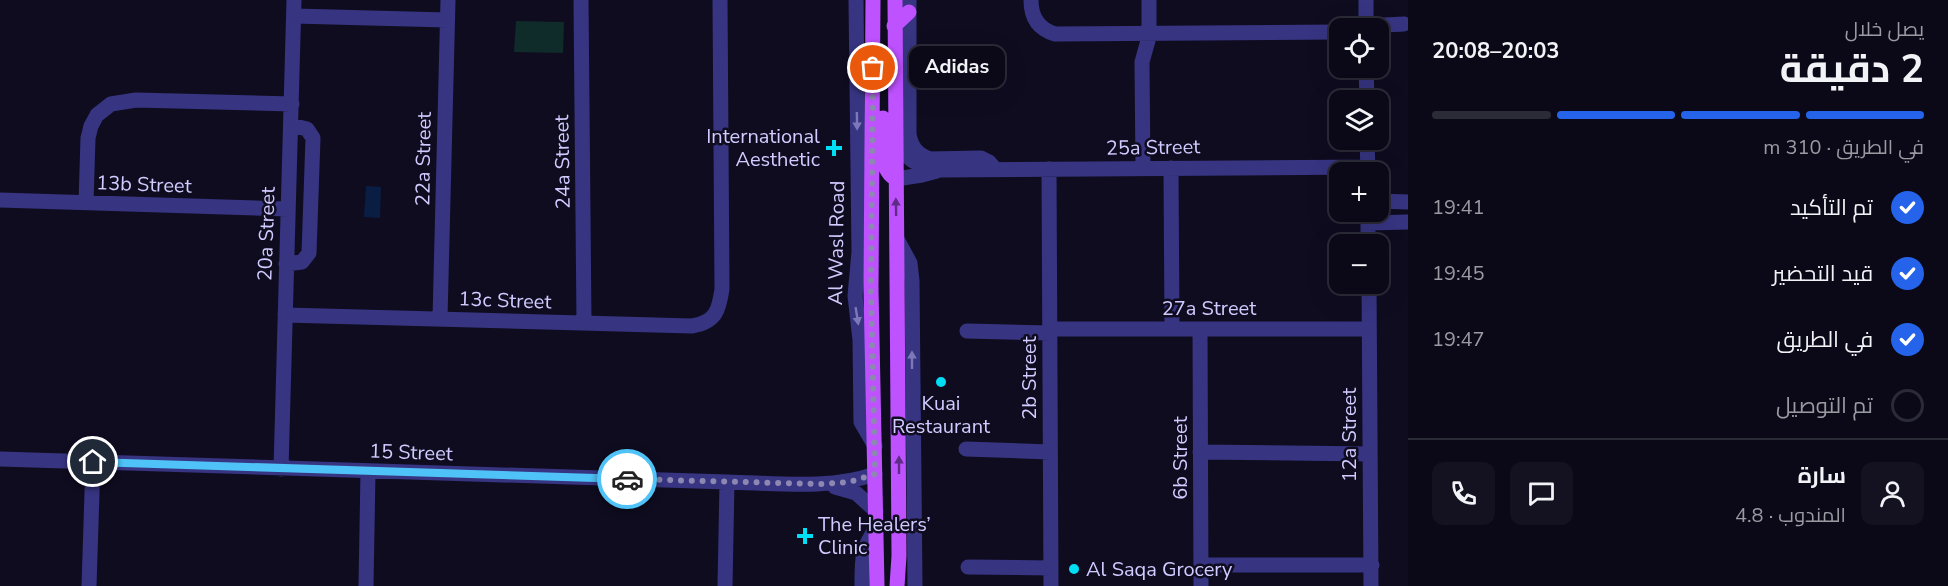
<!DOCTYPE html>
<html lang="ar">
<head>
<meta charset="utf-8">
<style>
  :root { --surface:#0b0918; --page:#141221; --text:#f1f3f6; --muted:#9a9aa2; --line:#2b2a37; --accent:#2563eb }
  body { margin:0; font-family:"Nunito Sans",Cairo,sans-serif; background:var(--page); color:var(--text); direction:rtl; height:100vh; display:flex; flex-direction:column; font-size:22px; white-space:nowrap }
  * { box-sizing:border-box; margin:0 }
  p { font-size:20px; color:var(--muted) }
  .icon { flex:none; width:33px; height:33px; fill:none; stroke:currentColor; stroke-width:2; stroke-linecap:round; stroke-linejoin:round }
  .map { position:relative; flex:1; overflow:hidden; direction:ltr }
  .panel { display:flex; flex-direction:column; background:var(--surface); width:540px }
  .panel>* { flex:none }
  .fabs { position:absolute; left:1329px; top:18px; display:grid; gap:12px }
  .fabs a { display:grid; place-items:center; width:60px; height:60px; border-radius:12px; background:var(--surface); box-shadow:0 6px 24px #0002,0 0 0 2px var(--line); font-size:30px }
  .pin { position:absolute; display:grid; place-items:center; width:51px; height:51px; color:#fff; margin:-26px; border:3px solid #fff; border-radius:50%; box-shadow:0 2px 6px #0007 }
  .courier { position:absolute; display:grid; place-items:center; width:60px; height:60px; margin:-30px; border:4px solid #4fc3f7; border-radius:50%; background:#fff; color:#222; box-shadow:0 2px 8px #0007 }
  .bubble { position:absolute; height:42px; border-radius:12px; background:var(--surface); box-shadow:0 6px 24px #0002,0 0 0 2px var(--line); font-size:20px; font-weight:700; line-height:42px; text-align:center; direction:rtl }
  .headline em { font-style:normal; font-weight:700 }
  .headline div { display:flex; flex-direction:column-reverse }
  .headline { display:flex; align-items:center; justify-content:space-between; height:102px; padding:0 24px }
  h1 { font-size:39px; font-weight:700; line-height:45px }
  .bar { display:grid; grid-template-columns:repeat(4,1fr); gap:9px 6px; align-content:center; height:72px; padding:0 24px }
  .bar i { height:8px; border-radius:4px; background:var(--line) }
  .bar .active { background:var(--accent) }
  .bar p { grid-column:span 4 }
  .line { display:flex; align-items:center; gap:15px; padding:0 24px; border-top:2px solid var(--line) }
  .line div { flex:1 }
  .round { display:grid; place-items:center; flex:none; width:63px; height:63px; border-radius:12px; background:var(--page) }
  ol { padding:0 24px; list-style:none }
  li { display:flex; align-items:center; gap:18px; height:66px }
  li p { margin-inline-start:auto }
  li .icon { padding:6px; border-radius:50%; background:var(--accent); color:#fff; stroke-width:4 }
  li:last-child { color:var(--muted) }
  li i { width:33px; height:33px; border:3px solid var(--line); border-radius:50% }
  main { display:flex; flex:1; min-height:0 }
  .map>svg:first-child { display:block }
  .green { fill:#0f2b2a }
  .water { fill:#091e42 }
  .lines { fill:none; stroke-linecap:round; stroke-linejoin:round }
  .minor { stroke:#373582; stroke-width:15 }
  .major { stroke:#be52ff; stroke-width:15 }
  .oneway { fill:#7c78ba }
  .oneway2 { fill:#5e2c84 }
  .done { stroke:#8d88b1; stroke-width:6; stroke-dasharray:0 10.8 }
  .route { stroke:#4fc3f7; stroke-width:8 }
  .poi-dot { fill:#00def6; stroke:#0f0c20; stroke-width:2 }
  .labels { text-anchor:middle; stroke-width:5; stroke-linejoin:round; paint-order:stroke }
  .poi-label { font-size:20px; fill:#d1cbff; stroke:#0f0c20; text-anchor:start }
  .street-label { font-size:20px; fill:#d1cbff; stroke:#0f0c20 }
</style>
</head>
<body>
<main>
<section class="panel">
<div class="headline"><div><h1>2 دقيقة</h1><p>يصل خلال</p></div><em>20:03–20:08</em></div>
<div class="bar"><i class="active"></i><i class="active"></i><i class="active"></i><i></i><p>في الطريق · 310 m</p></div>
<ol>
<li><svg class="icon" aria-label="check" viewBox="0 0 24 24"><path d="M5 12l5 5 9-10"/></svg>تم التأكيد<p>19:41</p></li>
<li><svg class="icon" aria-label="check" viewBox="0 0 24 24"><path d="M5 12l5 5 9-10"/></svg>قيد التحضير<p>19:45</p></li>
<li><svg class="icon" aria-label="check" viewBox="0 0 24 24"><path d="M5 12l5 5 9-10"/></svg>في الطريق<p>19:47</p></li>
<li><i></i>تم التوصيل</li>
</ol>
<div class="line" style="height:108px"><a class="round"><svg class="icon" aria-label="person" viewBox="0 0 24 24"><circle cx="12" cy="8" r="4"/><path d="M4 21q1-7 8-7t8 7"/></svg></a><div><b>سارة</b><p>المندوب · 4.8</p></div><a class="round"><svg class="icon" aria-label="chat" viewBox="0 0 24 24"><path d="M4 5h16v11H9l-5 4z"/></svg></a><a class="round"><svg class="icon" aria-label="phone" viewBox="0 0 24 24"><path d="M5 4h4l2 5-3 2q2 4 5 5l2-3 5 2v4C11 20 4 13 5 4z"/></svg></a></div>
</section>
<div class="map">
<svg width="1408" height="586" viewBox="0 0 1408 586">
  <rect width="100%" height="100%" fill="#0f0c20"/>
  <path class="green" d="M516,21L564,22L563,53L514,52Z"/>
  <path class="water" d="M366,186L381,187L380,218L364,217Z"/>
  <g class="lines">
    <path class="minor" d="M581,0L584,323
      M856,0L859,252L855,296L860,340L861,422L875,446
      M909,0V134C911,147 917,154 930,159L981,158L989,162L995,169
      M1031,0C1031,17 1038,29 1055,34L1340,32
      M1366,0V28
      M294,16L447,20
      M1366,26L1404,24
      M1366,68L1367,100
      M895,140C905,159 917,166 938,170L1368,167
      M1367,140L1368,172
      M1171,168L1172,329
      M1049,169L1051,586
      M1143,169L1142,62L1149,37V0
      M896,179L922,175L937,171
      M0,200L288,209
      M1378,201L1408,202
      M86,203L88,138L91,126L97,115L111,104L136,100L292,104
      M1368,212V244
      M1368,223L1408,222
      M897,239L910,263L912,281L915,586
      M286,264L302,262L309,253L313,138L307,129L291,125
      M1369,284L1371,586
      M285,315L692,326C716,322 719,310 722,289L720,0
      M440,318L448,0
      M1050,329H1369
      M1200,329L1201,586
      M967,331L1050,333
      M966,449L1050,452
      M1200,452L1370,454
      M0,459L727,482C774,483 830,490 875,474
      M281,469L294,0
      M835,487L856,493L876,511
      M1201,565H1372
      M968,567L1051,568
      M89,586L93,462
      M366,586L368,471
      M725,586L727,482
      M862,586C862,560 861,549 877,527"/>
    <path class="major" d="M873,0L871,289L877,586
      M895,0L899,556L897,586
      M894,26L909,12
      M883,118C883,136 877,169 896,179"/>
  </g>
  <defs><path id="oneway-solid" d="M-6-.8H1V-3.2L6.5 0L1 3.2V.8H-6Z" transform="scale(1.5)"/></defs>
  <g class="oneway">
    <use href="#oneway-solid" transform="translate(857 121) rotate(89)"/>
    <use href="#oneway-solid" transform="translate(857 316) rotate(81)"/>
    <use href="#oneway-solid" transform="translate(912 360) rotate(-90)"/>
  </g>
  <g class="oneway2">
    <use href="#oneway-solid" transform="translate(896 207) rotate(-91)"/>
    <use href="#oneway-solid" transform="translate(899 465) rotate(-90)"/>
  </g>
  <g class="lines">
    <path class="done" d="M627,479L820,484L849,482L875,474L871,289L873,68"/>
    <path class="route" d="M93,462L627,479"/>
  </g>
  <g class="poi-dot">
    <path d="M831 139h6v6h6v6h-6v6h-6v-6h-6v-6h6z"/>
    <circle cx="941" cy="382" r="6"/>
    <path d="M802 527h6v6h6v6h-6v6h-6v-6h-6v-6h6z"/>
    <circle cx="1074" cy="569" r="6"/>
  </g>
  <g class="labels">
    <g class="poi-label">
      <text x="820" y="143" text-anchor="end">International<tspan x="820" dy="23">Aesthetic</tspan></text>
      <text x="941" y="410" text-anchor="middle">Kuai<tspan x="941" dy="23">Restaurant</tspan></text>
      <text x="818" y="531">The Healers’<tspan x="818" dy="23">Clinic</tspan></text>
      <text x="1086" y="576">Al Saqa Grocery</text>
    </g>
    <g class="street-label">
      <text transform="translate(1153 147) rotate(-1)" y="7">25a Street</text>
      <text transform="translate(423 159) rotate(-89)" y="7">22a Street</text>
      <text transform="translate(562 162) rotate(-91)" y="7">24a Street</text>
      <text transform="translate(144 184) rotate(2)" y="7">13b Street</text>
      <text transform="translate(266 234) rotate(-88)" y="7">20a Street</text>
      <text transform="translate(836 243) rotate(-89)" y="7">Al Wasl Road</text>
      <text transform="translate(505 300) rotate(2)" y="7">13c Street</text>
      <text x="1209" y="315">27a Street</text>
      <text transform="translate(1029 378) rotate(-90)" y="7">2b Street</text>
      <text transform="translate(1349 435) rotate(-90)" y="7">12a Street</text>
      <text transform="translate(411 452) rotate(2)" y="7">15 Street</text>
      <text transform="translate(1180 458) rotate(-90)" y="7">6b Street</text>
    </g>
  </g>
</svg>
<div class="fabs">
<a><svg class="icon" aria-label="locate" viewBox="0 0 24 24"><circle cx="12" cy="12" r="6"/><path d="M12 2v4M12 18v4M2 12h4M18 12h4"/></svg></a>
<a><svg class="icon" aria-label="layers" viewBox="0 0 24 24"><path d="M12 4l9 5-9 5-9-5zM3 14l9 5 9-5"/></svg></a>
<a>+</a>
<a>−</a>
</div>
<div class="pin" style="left:873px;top:68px;background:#ea580c"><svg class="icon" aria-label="bag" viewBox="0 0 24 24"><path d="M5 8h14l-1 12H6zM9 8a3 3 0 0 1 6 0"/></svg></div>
<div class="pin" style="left:93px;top:462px;background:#1f2937"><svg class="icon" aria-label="home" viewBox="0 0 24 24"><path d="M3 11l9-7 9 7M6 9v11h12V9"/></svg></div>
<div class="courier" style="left:627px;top:479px"><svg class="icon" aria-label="car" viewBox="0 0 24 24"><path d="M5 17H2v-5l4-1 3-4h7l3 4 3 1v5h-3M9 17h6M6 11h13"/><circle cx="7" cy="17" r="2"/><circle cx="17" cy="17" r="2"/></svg></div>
<div class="bubble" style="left:909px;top:46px;width:96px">Adidas</div>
</div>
</main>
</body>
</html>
